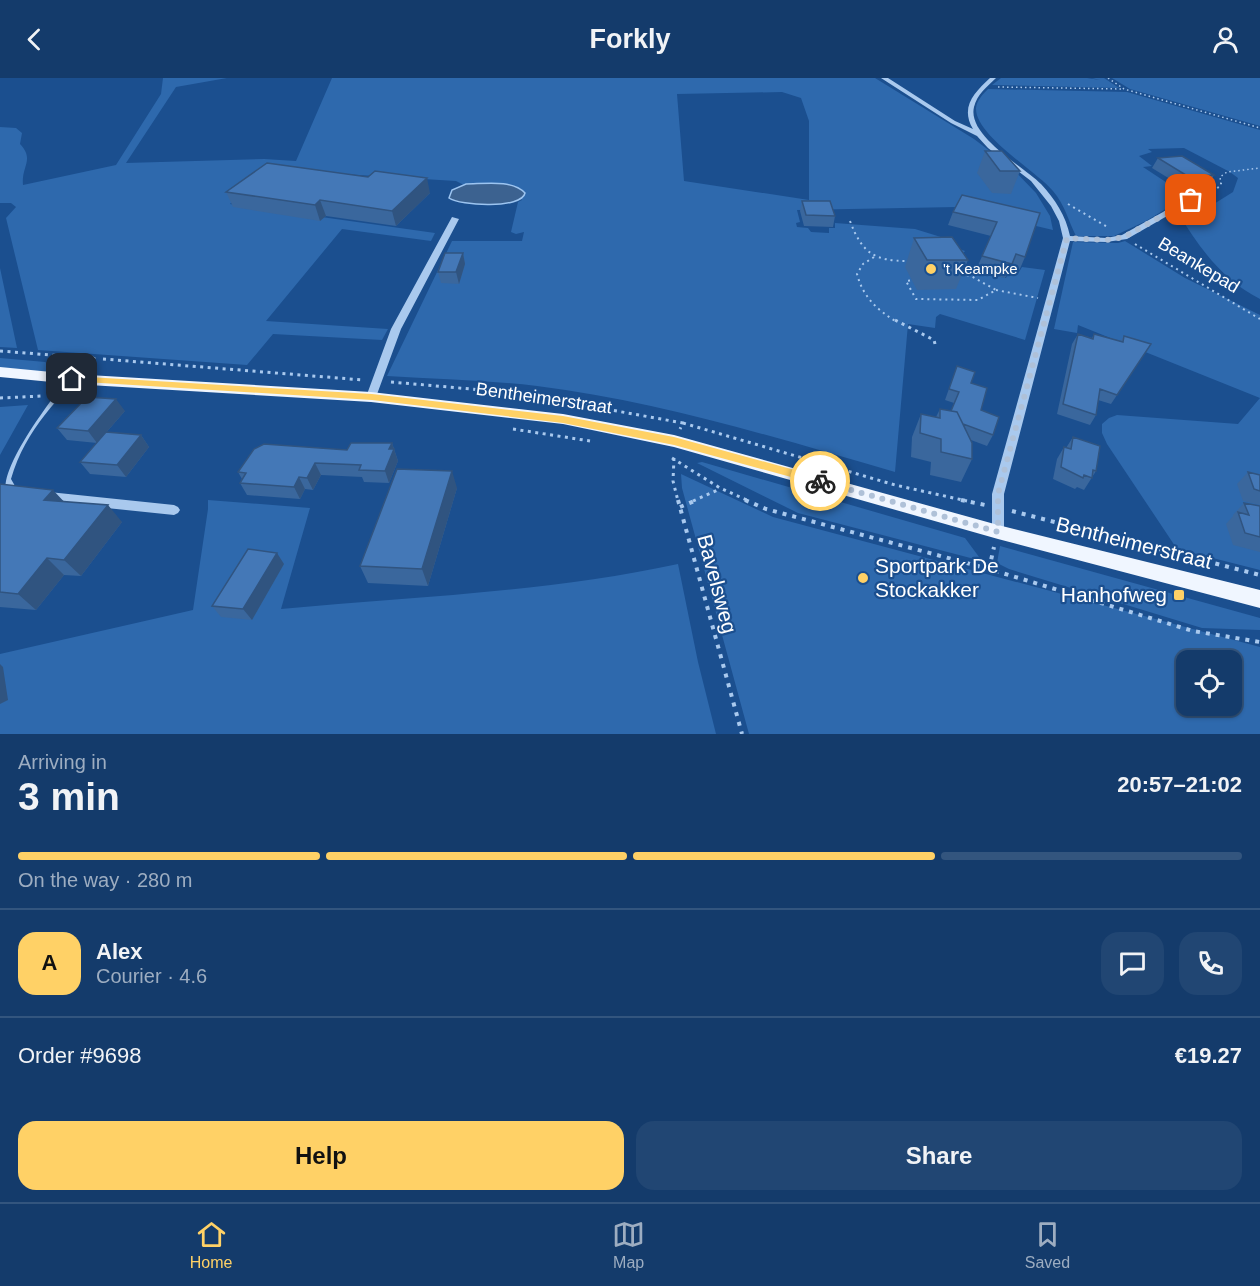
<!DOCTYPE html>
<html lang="en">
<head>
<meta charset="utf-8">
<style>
  :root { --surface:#143b6b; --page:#214673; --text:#f1f3f6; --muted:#9dadc1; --line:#33557e; --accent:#ffd166 }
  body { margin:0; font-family:Helvetica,sans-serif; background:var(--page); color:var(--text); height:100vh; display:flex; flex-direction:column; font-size:22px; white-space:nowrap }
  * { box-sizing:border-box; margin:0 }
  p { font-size:20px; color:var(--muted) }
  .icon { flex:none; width:33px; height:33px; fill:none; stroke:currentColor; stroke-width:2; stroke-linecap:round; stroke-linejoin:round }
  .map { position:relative; height:656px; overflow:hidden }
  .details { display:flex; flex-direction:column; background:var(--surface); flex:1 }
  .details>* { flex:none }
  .fabs { position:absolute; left:1176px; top:572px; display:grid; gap:12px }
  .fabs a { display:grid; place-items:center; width:66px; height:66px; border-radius:12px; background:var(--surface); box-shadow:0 2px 4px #0004,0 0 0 2px var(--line); font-size:30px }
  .pin { position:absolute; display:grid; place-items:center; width:51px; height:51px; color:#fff; margin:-26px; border-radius:12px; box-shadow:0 3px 9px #0006 }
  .courier { position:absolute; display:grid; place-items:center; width:60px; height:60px; margin:-30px; border:4px solid #ffd166; border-radius:50%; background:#fff; color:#222; box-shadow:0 2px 8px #0007 }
  .headline em { font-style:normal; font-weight:700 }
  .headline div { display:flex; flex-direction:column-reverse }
  .headline { display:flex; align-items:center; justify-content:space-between; height:102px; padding:0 18px }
  h1 { font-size:39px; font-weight:700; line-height:45px }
  .bar { display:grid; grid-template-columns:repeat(4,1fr); gap:9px 6px; align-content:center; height:72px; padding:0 18px }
  .bar i { height:8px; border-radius:4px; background:var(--line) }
  .bar .on { background:var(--accent) }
  .bar p { grid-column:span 4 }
  .line { display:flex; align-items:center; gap:15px; padding:0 18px; border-top:2px solid var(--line) }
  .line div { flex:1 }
  .round { display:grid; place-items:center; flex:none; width:63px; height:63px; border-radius:18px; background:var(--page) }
  .action { display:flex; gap:12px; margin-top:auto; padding:12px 18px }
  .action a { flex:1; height:69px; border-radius:18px; background:var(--accent); color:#111; font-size:24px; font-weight:700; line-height:69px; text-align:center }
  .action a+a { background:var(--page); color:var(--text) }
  header { display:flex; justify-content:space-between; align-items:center; height:78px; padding:0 18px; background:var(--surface); font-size:27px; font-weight:700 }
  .menu { display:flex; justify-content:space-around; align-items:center; height:84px; border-top:2px solid var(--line); background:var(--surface); font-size:16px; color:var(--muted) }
  .menu a { display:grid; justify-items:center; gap:3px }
  .menu .on { color:var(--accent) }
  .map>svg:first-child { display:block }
  .green { fill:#2e69ad; fill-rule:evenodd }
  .water { fill:#3c6290; stroke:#9cc4f0; stroke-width:1.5 }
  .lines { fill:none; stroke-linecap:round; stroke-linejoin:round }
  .path-far3 { stroke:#a9c9ee; stroke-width:1.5; stroke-dasharray:1.5 3; stroke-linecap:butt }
  .path-far2 { stroke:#a9c9ee; stroke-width:2; stroke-dasharray:2 4; stroke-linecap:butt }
  .path-far1 { stroke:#a9c9ee; stroke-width:3; stroke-dasharray:3 4.5; stroke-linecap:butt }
  .path { stroke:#a9c9ee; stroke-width:4; stroke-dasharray:4 6; stroke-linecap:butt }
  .minor { fill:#a9c9ee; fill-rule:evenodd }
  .major { fill:#f0f6ff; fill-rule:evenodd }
  .wall { fill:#3a679d }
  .shaded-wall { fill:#305480 }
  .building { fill:#4478b7; stroke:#305480; stroke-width:1.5 }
  .route { fill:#ffd166 }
  .done { stroke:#afc1d8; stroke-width:6; stroke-dasharray:0 10.8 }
  .poi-dot { fill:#ffd166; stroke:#1b4f8f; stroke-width:2 }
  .labels { text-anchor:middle; stroke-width:4.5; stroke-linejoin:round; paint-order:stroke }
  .far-poi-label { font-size:15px; fill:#fff; stroke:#1b4f8f; text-anchor:start }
  .street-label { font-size:18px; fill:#fff; stroke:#1b4f8f }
  .near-street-label { font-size:21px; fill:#fff; stroke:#1b4f8f }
  .near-poi-label { font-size:21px; fill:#fff; stroke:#1b4f8f; text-anchor:start }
</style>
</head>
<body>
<header><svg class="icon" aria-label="back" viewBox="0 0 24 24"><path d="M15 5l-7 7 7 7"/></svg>Forkly<svg class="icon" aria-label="person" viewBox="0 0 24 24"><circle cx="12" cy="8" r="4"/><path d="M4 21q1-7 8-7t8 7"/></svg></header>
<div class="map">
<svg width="1260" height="656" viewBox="0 0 1260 656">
  <rect width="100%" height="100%" fill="#1b4f8f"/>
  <path class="green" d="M163,0H227L176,9L126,85L264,81L296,83L332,0H875L974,61L1011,89L1036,115L1050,138L1053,152L957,129L797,132L800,144L796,145L797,149L808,150L811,154L829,155V150H835V145L915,151L957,164H954L956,170L965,173L960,179L967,192L1006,200L1010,191L1019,194L1022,189L1045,192L1025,262L940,236L936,239L935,250L908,246L895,394C777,360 658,323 537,308C487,302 437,301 387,298L452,163H522L524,154L516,156L511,154L518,124L522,122L521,111L499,106L464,107L456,103L342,96L240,115L230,126L435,155L431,163L342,151L266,243L388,251L382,262L273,256L247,287L38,272L6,140L16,129L11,125H0V49L16,50L22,55L20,66C35,82 21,88 23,107L116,87L161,16ZM782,14L801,20L809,43V122L684,103L677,16Z
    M1001,0H1087L1100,2L1092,0H1104L1119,10L992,7Z
    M1112,0H1260V48L1130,11Z
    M988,11L1127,14L1260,52V221C1222,202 1199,169 1178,135L1194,125L1209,129L1233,114L1238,100L1230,94L1184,70L1148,71L1152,74L1139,78L1152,88L1143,89L1187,118L1146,143L1114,158H1076C1068,142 1065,127 1053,113C1036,93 975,57 976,30C977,22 983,16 988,11Z
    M1125,163L1185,200L1260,237V492L1177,471L1107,366L1102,355V346L1109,340L1117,337L1238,346L1260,320L1078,247L1077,255L1054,251L1073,164L1118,165Z
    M0,190L17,270L0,269Z
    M0,280L45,284L52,288V291L46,295L0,292Z
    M28,327L0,377V329Z
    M702,384L965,460L982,483L798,435L697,385Z
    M681,396L773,439L1260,569V656H749L682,410ZM1186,582H1232V627H1186Z
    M208,422L310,430L281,531C413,519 548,514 678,486L698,584L716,656H0V576L193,532L208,431Z
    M1000,468L1260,540V552L1202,550L1009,491L997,485Z"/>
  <path class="water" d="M466,106C483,106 512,101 525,115C522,131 460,128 449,120L452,112Z"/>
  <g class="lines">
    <path class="path-far3" d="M1108,0L1124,11L1260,50
      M998,9L1124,11
      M1221,106L1220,99L1227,94L1260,90"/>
    <path class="path-far2" d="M1201,118L1221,108V105
      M1068,126L1109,150
      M850,143C862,175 874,183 908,183
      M1135,166L1260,241
      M874,179L863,186L857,196C863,219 877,232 897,244
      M916,202L906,203L916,221L978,222L996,212L971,198L960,196
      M996,212L1038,220"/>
    <path class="path-far1" d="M895,242L934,262L935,266
      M0,273L76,279
      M103,281L363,302
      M391,304L517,315L683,345L680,351
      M0,320L43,318
      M683,345L895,407L967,423
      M513,351L590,363
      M672,380L720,410L749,423
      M674,380L673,403L678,423
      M693,423L720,411"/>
    <path class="path" d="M678,422L742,656
      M745,422L766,431L989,491L1193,553L1260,564
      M961,422L985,427
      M680,429L697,422
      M1012,433L1260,497
      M989,491L994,469"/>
    <path class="minor" d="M881,0H888L955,43L973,51C960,29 974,15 990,0H996C987,9 977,16 974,29C967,58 1023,88 1041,106C1055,121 1066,138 1070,158L1106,160L1122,157L1188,120L1195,122L1127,161L1106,164L1070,163L1004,416V454L1002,458L998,459L994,458L992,454V416L1063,160L1059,143L1051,128L1031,103L988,70L977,58L951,45Z
      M452,139L459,141L401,251L376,319L371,323L367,322L366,319L391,251Z
      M91,277L96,280L94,282C59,320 26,350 11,401L15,408L23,411L25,414L23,417C18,419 10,417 6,413C0,384 68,298 88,278Z
      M49,414L174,427L178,429L180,432L178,435L174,437L49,424L45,422L43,419L45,416Z"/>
    <path class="major" d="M0,289L72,296L371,314L563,336L674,357L998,447L1260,512V530L998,461L674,369L563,346L371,324L72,306L0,299Z"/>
  </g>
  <path class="wall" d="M985,73L1020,93L1011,116L992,115L977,95Z
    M1158,80L1214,97L1208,107L1183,109L1152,90Z
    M226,114L430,115L396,148L326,138L320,143L233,129Z
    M802,123L835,138L833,149L804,148L800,133Z
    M953,134L1040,135L1025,179L1019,193L1010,190L1005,200L976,192L991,158L948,147Z
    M914,160L968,182L956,211L917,212L905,189Z
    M463,175L465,186L459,206L441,205L438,194Z
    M1078,256L1092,260L1094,256L1120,263L1124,258L1151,266L1111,326L1098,322L1096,337L1090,347L1057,336L1072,266Z
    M957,288L971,305L981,332L993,357L987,368L971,362L972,381L961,404L930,397L931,384L911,379L912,359L921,336L936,339L940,331L951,333L954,325L945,322Z
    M125,333L97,365L67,362L57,350Z
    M141,357L149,369L126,399L90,396L80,384Z
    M1073,359L1096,393L1084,412L1077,409L1075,411L1053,401L1057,381L1064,369L1066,370Z
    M392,365L398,383L389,405L364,404L362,399L321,397L313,412L305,411L300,421L247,417L240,405L242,401L238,394L347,372Z
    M1248,394L1260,397V427L1243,423L1237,406Z
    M0,406L64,423L122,444L81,498L64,497L36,532L0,529Z
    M457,410L428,508L368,505L360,488Z
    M1244,425L1260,428V474L1233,467L1226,446L1233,438V437Z
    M284,486L252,542L221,539L212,528Z"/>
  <path class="shaded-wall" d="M427,100L430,115L396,148L392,133Z
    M320,122L326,138L320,143L315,127Z
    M463,175L465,186L459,206L456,194Z
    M116,321L125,333L97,365L88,353Z
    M141,357L149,369L126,399L117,387Z
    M392,365L398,383L389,405L385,393L389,371Z
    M315,385L321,397L313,412L307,400Z
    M452,393L457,410L428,508L422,491Z
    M299,399L305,411L300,421L294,409Z
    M53,412L69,429L44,422Z
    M108,427L122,444L81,498L64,482Z
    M277,475L284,486L252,542L243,531Z
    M47,480L64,497L36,532L18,516Z
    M0,586L3,589L8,622L0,626Z"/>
  <path class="building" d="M985,73H1002L1020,93H1000Z
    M1182,78L1214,97L1189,99L1158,80Z
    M267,85L368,99L375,93L427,100L392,133L320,122L315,127L226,114Z
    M962,117L1040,135L1025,179L1016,176L1012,186L982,178L997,144L953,134Z
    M802,123H830L835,138L806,137Z
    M952,159L968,182H927L914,160Z
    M445,175H463L456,194H438Z
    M1078,256L1093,261L1094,256L1123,264L1124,258L1151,266L1117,317L1100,311L1096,337L1063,326Z
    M957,288L975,294L971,305L987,310L981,332L999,339L993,357L963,346L957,334L951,333L959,314L949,311Z
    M87,319L116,321L88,353L57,350Z
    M940,331L957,334L972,365V381L941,374V361L920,355L921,336L940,340Z
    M106,354L141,357L117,387L80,384Z
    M1073,359L1100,368L1096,393L1093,392L1092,400L1084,397L1083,400L1061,389L1064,369L1071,371Z
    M351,365H392L389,371H394L385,393L359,392L361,387L315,385L307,400L299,399L294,409L240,405L246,395L238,394L254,371L264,366L347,372Z
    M397,391L452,393L422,491L360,488Z
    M1248,394L1260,397V413L1254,411Z
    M0,406L53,412L44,422L108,427L64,482L47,480L18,516L0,514Z
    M1244,425L1260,428V459L1245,455L1238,434L1249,437Z
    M248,471L277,475L243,531L212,528Z"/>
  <path class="route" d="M72,298L372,316L563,338L674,359L820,399L825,403L820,407L674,367L563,345L372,322L69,303L67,301Z"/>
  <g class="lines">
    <path class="done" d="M820,403L998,454V416L1067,160L1106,162L1124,159L1191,122"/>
  </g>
  <g class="poi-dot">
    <circle cx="931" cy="191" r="6"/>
    <circle cx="863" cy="500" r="6"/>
    <rect x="1173" y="511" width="12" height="12" rx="3"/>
  </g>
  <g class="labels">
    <g class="far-poi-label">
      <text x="943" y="196">'t Keampke</text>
    </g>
    <g class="street-label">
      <text transform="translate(1199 187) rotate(31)" y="6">Beankepad</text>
      <text transform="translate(544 320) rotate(8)" y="6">Bentheimerstraat</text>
    </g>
    <g class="near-street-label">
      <text transform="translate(1134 465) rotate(14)" y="7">Bentheimerstraat</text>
      <text transform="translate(717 506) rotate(75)" y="7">Bavelsweg</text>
    </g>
    <g class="near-poi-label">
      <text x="875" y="495">Sportpark De<tspan x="875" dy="24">Stockakker</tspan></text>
      <text x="1167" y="524" text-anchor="end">Hanhofweg</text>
    </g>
  </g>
</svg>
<div class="fabs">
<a><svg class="icon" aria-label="locate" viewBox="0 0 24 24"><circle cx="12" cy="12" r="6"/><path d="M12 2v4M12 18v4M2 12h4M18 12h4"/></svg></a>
</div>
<div class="pin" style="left:1191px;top:122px;background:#ea580c"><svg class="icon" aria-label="bag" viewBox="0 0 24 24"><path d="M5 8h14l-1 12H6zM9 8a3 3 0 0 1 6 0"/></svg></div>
<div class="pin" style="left:72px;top:301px;background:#1f2937"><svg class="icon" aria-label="home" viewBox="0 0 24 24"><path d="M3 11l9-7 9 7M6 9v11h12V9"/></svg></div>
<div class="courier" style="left:820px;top:403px"><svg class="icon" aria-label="bike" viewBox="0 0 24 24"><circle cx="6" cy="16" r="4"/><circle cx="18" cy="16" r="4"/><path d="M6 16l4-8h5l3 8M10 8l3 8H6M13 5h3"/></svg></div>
</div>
<section class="details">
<div class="headline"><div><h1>3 min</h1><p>Arriving in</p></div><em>20:57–21:02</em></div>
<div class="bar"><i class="on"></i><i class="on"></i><i class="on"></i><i></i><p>On the way · 280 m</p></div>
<div class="line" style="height:108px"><b class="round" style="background:var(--accent);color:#111">A</b><div><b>Alex</b><p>Courier · 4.6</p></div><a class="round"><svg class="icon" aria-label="chat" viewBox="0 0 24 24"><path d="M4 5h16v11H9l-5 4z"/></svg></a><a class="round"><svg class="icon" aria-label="phone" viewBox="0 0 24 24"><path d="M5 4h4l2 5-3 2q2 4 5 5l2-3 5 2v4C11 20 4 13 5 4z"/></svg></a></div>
<div class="line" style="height:78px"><div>Order #9698</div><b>€19.27</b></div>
<div class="action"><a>Help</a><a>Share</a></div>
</section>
<nav class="menu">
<a class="on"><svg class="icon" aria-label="home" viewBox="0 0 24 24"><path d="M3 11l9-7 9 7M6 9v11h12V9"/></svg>Home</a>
<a><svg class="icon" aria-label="map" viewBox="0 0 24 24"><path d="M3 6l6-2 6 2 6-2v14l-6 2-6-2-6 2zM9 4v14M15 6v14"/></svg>Map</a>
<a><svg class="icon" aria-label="saved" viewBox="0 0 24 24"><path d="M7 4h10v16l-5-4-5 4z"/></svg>Saved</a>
</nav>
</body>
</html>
